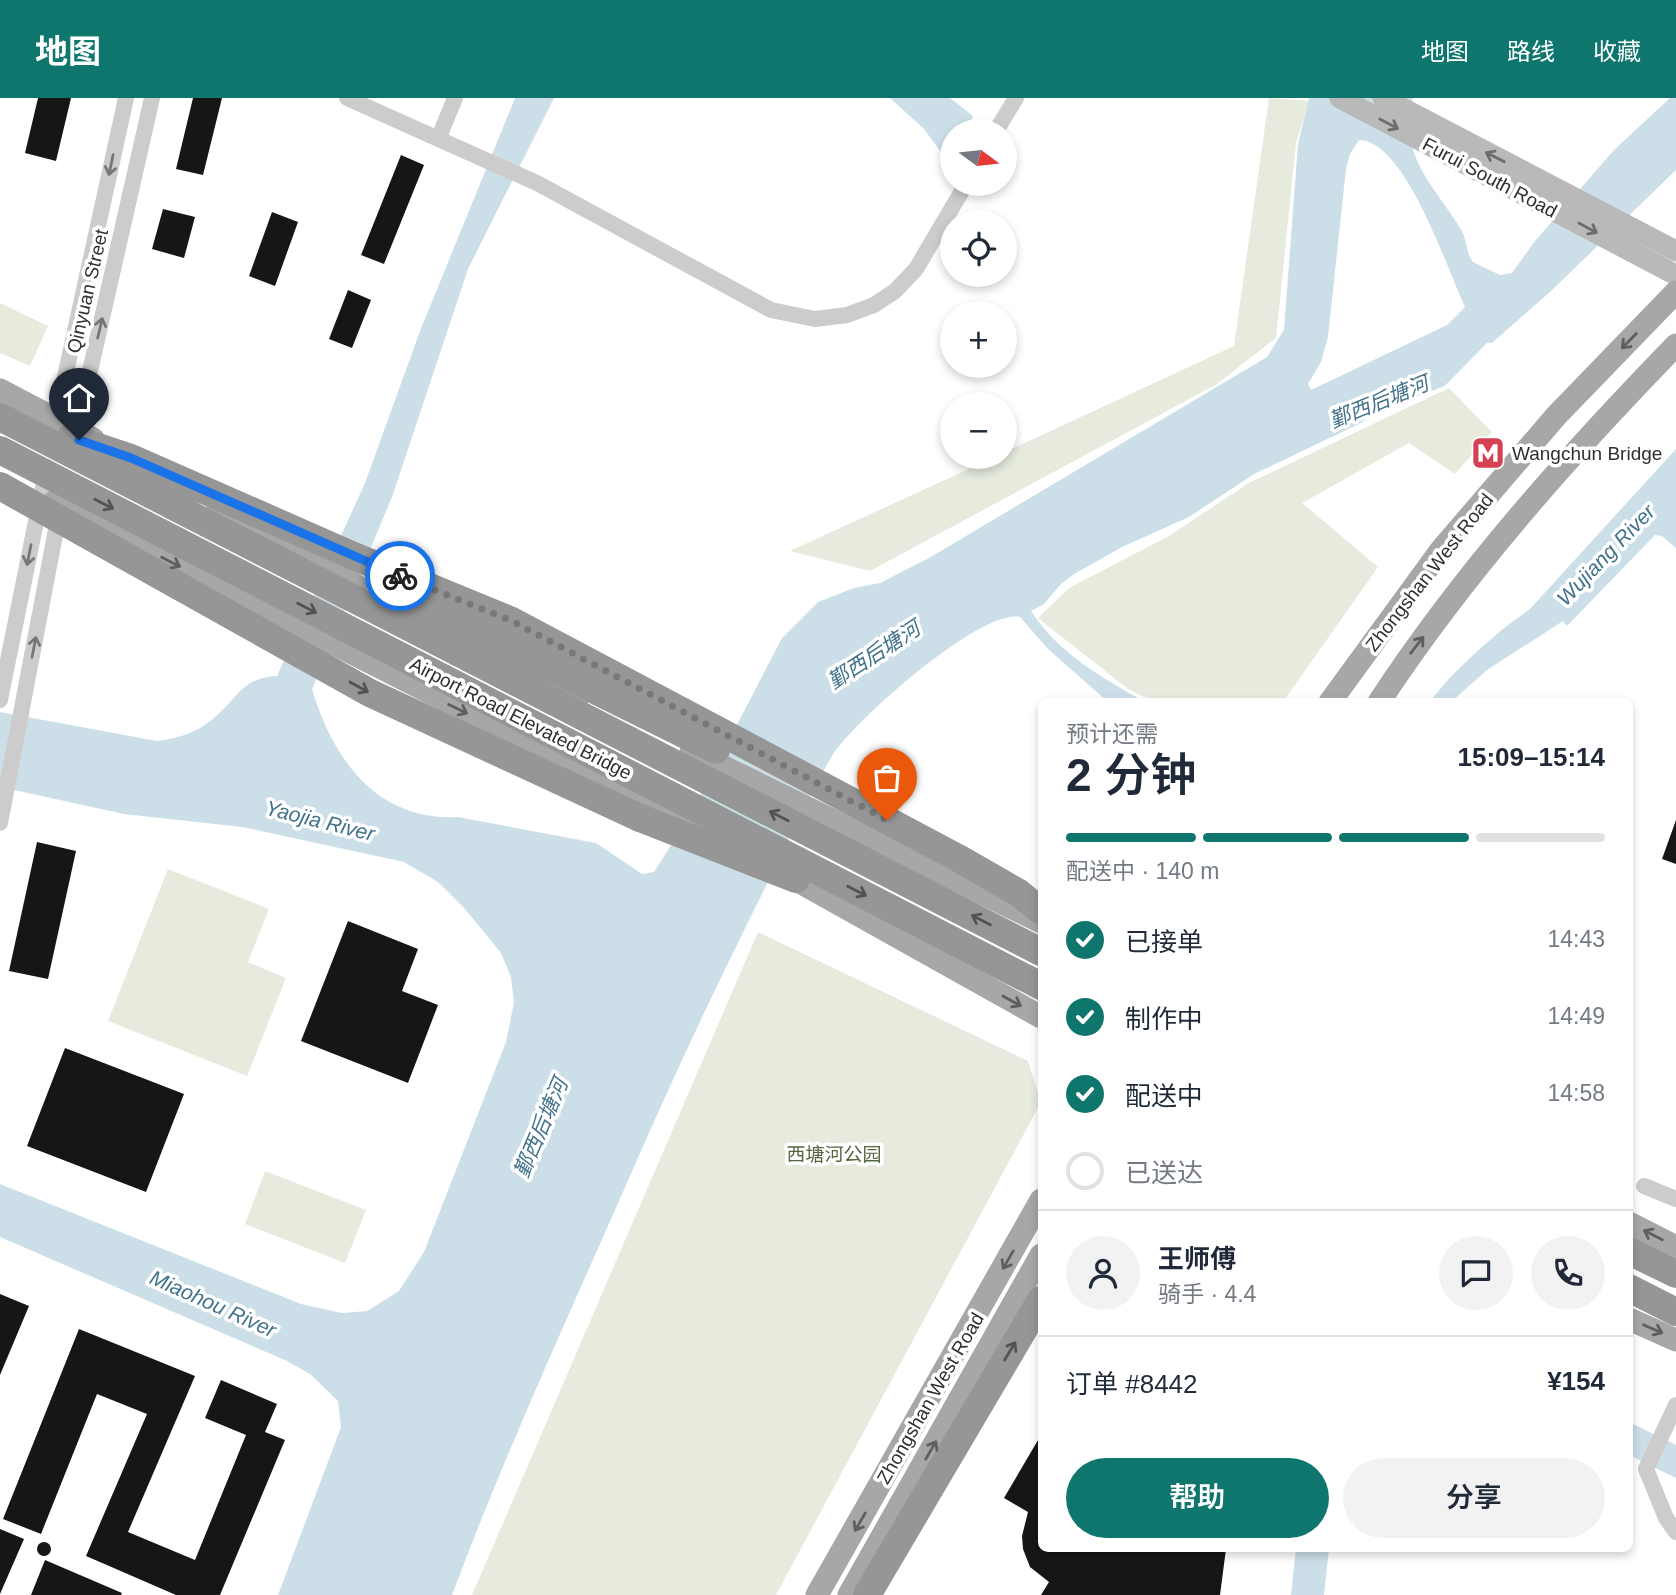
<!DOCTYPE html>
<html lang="zh">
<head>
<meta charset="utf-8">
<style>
  :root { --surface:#fff; --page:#f2f2f3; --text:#1f2937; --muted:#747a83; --line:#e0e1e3; --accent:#0f766e }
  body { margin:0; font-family:Arial,"Noto Sans SC",sans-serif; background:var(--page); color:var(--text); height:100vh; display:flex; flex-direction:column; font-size:26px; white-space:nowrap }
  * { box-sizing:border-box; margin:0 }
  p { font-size:23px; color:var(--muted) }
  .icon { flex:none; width:38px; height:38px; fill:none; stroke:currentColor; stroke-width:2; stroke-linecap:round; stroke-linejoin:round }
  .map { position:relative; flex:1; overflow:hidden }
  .drawer { position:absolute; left:1038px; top:600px; width:595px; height:854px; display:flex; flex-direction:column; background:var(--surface); border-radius:10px; box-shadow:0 4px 10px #0003 }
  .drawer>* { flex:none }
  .needle { width:46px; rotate:105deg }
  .controls { position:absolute; left:940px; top:21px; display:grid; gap:14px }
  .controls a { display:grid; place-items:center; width:77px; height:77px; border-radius:50%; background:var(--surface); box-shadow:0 4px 10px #0003; font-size:35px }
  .pin { position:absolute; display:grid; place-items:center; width:60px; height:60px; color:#fff; margin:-72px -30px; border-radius:50% 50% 50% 0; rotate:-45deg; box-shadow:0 0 7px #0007 }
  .pin .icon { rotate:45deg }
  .courier { position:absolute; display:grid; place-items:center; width:70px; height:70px; margin:-35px; border:5px solid #1a73e8; border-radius:50%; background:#fff; color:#222; box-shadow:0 2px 9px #0007 }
  .headline em { font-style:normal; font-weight:600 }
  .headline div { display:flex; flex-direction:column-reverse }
  .headline { display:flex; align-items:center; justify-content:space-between; height:119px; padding:0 28px }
  h1 { font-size:46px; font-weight:600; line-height:52px }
  .bar { display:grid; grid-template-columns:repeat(4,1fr); gap:10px 7px; align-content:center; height:84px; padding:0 28px }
  .bar i { height:9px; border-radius:5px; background:var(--line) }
  .bar .current { background:var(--accent) }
  .bar p { grid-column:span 4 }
  .line { display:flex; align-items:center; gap:18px; padding:0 28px; border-top:2px solid var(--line) }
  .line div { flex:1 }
  .round { display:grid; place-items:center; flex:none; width:74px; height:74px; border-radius:37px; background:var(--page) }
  ol { padding:0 28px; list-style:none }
  li { display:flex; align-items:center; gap:21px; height:77px }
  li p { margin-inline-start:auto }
  li .icon { padding:7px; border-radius:50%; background:var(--accent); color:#fff; stroke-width:4 }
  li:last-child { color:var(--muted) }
  li i { width:38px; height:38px; border:4px solid var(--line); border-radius:50% }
  .cta { display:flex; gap:14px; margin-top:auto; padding:14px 28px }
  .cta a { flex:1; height:80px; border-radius:42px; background:var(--accent); color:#fff; font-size:28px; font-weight:600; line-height:80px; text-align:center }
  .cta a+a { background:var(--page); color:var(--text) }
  header { display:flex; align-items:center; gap:42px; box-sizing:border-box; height:98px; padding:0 35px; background:var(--accent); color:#fff }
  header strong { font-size:33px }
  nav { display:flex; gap:38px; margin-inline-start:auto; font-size:24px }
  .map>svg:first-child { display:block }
  .green { fill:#e6ebde }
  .water { fill:#ccdfe9; fill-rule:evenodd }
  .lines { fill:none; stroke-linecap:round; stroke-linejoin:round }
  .canal { stroke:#ccdfe9; stroke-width:18 }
  .building { fill:#161616 }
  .street { stroke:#ccc; stroke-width:16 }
  .secondary { stroke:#b9b9b9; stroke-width:21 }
  .primary { stroke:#a7a7a7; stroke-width:23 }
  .highway { stroke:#969696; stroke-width:28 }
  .highway-bridge { stroke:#969696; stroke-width:28 }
  .oneway { stroke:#6d6d6d }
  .oneway2 { stroke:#767676 }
  .oneway3 { stroke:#5f5f5f }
  .oneway4 { stroke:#535353 }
  .done { stroke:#787878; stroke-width:7; stroke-dasharray:0 12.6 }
  .route { stroke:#1a73e8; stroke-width:9 }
  .labels { text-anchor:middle; stroke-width:7; stroke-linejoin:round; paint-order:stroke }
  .street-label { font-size:19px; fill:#2f2f2f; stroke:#fff }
  .poi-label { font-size:19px; fill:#2f2f2f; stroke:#fff; text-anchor:start }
  .park-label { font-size:19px; fill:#546740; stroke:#fff }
  .water-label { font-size:21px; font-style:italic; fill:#43738b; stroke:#fff }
</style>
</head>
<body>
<header>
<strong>地图</strong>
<nav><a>地图</a><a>路线</a><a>收藏</a></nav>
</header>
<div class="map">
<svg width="1676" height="1497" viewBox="0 0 1676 1497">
  <rect width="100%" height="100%" fill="#fff"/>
  <path class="green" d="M1269,0L1309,3L1296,45L1276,240L1217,286L870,473L790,453L995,359H1004L1005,354L1234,248Z
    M0,205L48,228L30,268L0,255Z
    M1449,290L1492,334L1455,376L1409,345L1302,405L1378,469L1283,604H1155L1128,591L1038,520L1069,490L1169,438L1249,385Z
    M168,771L269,811L248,864L286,880L247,978L108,923Z
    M758,834L1028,963L1041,1004L776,1497H472Z
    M265,1073L366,1112L345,1165L245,1126Z"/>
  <path class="water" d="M515,0H554L468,171L392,399L312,591C333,661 376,723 458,719L596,745L642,776L654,774L689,719L782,540L818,504L854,490L880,485L929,460L1267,259L1284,232L1298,46L1309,0H1413C1397,58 1435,88 1462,133C1467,143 1466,154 1473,164L1500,177L1512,175L1535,143L1614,52L1670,0H1676V72L1550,194L1492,245L1473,243L1467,246L1429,279L1359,326L1254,376L1189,419L1122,449L1076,475L1061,486L1044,506L1031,513C1059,556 1101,579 1145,604L1107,603L1048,551L1020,519C980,511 854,623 832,658C810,694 793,735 774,772C723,873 675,975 630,1078C569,1217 505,1355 452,1497H278L341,1329L338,1303L310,1276L287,1263L0,1139V1086L301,1206L342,1215L367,1213L399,1193L424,1154L506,944L514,904L511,879L501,855L465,811L438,784L404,764L242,729L124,716L0,689V614L157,643C180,640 196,635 214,620C238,600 241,580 277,578L365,385L420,233ZM1359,42C1406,43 1447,171 1465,209L1447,227L1311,292L1308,286L1321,264L1328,239L1346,71L1350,56Z
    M890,0H950L973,18L965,33H952V57L948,64L924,31Z
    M1676,351V450L1662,438L1655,437L1567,528L1563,523L1487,572L1451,604H1430C1449,576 1501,530 1529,512Z
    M1629,1324L1676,1347V1380L1629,1357Z
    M1296,1451H1329L1324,1497H1291Z"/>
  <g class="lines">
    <path class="canal" d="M1388,300L1440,280L1492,227"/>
  </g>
  <path class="building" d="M38,0H71L56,63L25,55Z
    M193,0H222L203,77L176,71Z
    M401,57L424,67L384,166L361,157Z
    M163,111L195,119L184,160L152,151Z
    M272,114L298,124L275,188L249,178Z
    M348,192L371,202L352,250L329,241Z
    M1676,722V766L1662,761Z
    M37,744L76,753L48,881L9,873Z
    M348,823L418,851L402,893L438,907L408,985L301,943Z
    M65,950L184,996L146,1094L27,1048Z
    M0,1196L29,1208L0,1277Z
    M79,1231L195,1278L128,1434L195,1462L246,1337L205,1320L221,1282L277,1306L265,1334L285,1342L220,1497H176L86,1458L147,1316L97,1296L41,1436L3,1421Z
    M1041,1337V1451H1226L1220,1497H1041L1049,1484L1030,1469L1023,1451L1022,1438L1028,1414L1004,1400Z
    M0,1431L24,1441L0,1496Z
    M37 1451a7 7 0 1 1 14 0a7 7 0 1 1-14 0Z
    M45,1462L122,1495L121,1497H31Z"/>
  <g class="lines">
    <path class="street" d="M347,0L537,85L771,212L815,221L847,217L874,207L895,193L916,171L966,86
      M996,33L1016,0
      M439,39L455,0
      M54,329L126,0
      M75,339L152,0
      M0,602L47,369
      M0,725L59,416
      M1644,1088L1676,1101
      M1676,1307L1646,1371L1666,1420L1676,1434"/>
    <path class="secondary" d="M1340,0L1676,177
      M1383,0L1676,153"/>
    <path class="primary" d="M0,292L93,341
      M54,404L697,730
      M218,410L356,487
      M511,567L578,599
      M1330,604L1441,452L1556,318L1676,194
      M1379,604C1463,476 1569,357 1676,247
      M691,653L1041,824
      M780,773L1041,919
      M1629,1125L1676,1149
      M1629,1221L1676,1242
      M817,1497L1041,1102
      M849,1497L1041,1157"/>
    <path class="highway" d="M356,459L512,523L958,760L1019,795L1041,813
      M406,495L425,508L716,652
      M640,720L796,781
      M1629,1153L1676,1176
      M1629,1190L1676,1214
      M867,1497L1041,1202"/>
    <path class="highway-bridge" d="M0,319L1041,854
      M71,340L131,360L356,459
      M0,352L1041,888
      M0,388L370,595L640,720"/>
  </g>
  <defs><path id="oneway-shaft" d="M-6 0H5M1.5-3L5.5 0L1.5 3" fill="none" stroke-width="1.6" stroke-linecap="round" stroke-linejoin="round" transform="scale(1.75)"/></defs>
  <g class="oneway">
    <use href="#oneway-shaft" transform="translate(1389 26) rotate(28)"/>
    <use href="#oneway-shaft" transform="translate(1495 59) rotate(-153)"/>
    <use href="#oneway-shaft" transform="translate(1588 130) rotate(29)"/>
  </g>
  <g class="oneway2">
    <use href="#oneway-shaft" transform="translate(111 67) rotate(102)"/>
    <use href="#oneway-shaft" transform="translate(100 230) rotate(-77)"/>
    <use href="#oneway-shaft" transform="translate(29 457) rotate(101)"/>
    <use href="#oneway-shaft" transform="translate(34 549) rotate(-79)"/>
  </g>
  <g class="oneway3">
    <use href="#oneway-shaft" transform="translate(1629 243) rotate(134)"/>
    <use href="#oneway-shaft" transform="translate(171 464) rotate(27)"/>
    <use href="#oneway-shaft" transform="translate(1417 547) rotate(-52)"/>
    <use href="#oneway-shaft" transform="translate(458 611) rotate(26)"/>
    <use href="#oneway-shaft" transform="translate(1012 903) rotate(29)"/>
    <use href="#oneway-shaft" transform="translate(1653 1137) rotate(-153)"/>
    <use href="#oneway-shaft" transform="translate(1008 1162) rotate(120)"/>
    <use href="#oneway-shaft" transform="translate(1653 1231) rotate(24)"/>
    <use href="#oneway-shaft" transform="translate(931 1352) rotate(-60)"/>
    <use href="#oneway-shaft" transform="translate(860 1424) rotate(120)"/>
  </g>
  <g class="oneway4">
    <use href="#oneway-shaft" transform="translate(104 406) rotate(27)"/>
    <use href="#oneway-shaft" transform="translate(307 510) rotate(27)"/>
    <use href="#oneway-shaft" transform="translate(359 589) rotate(29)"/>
    <use href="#oneway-shaft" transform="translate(779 718) rotate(-153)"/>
    <use href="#oneway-shaft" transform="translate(857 793) rotate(27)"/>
    <use href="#oneway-shaft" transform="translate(981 822) rotate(-153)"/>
    <use href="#oneway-shaft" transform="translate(1010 1253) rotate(-59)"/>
  </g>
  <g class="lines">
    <path class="done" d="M400,478L512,523L887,722"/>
    <path class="route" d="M79,342L131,360L400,478"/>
  </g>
  <defs>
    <symbol id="metro-square" viewBox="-11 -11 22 22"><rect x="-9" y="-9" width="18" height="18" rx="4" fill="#d74053" stroke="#fff"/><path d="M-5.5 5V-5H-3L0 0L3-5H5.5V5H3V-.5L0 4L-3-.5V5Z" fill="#fff"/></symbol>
  </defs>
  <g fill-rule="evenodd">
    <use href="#metro-square" x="1469" y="336" width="38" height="38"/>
  </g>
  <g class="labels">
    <g class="street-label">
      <text transform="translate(1490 79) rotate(28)" y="7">Furui South Road</text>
      <text transform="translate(87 193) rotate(-77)" y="7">Qinyuan Street</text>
      <text transform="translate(1429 474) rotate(-52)" y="7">Zhongshan West Road</text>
      <text transform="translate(521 620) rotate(27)" y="7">Airport Road Elevated Bridge</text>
      <text transform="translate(930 1300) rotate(-60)" y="7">Zhongshan West Road</text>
    </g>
    <g class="poi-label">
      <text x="1512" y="362">Wangchun Bridge</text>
    </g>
    <g class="park-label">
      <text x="834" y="1063">西塘河公园</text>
    </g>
    <g class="water-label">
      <text transform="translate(1379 304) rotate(-22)" y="7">鄞西后塘河</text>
      <text transform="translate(1606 457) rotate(-46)" y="7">Wujiang River</text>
      <text transform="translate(874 557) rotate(-33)" y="7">鄞西后塘河</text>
      <text transform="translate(320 723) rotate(14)" y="7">Yaojia River</text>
      <text transform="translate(541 1030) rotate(-67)" y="7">鄞西后塘河</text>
      <text transform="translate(213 1206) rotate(24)" y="7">Miaohou River</text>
    </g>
  </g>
</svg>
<div class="controls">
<a><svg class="needle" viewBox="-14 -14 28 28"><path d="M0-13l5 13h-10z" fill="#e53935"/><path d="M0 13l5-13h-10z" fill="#747a83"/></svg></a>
<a><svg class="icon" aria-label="locate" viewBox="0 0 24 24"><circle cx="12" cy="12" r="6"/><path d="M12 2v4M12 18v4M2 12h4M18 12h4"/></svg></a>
<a>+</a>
<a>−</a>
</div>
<div class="pin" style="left:887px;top:722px;background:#ea580c"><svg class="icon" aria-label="bag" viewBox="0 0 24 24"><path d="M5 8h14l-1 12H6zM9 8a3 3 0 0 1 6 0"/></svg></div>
<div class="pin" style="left:79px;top:342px;background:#1f2937"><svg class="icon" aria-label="home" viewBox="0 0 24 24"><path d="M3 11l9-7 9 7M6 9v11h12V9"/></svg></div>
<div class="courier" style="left:400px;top:478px"><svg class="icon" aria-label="bike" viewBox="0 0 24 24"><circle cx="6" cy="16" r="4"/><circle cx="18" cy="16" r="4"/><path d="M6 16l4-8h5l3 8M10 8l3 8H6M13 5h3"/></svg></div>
<section class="drawer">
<div class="headline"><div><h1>2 分钟</h1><p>预计还需</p></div><em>15:09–15:14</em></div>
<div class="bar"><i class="current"></i><i class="current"></i><i class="current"></i><i></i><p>配送中 · 140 m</p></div>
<ol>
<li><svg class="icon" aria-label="check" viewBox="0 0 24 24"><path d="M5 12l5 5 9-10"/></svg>已接单<p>14:43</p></li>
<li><svg class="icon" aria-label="check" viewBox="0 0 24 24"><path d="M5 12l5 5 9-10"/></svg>制作中<p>14:49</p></li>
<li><svg class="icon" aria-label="check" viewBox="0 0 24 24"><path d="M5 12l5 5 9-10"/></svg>配送中<p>14:58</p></li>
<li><i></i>已送达</li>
</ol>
<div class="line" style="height:126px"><a class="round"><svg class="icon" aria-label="person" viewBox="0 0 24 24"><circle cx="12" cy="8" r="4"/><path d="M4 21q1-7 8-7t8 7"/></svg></a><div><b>王师傅</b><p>骑手 · 4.4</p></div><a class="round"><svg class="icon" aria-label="chat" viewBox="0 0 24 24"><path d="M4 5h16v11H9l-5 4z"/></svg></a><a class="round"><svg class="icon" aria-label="phone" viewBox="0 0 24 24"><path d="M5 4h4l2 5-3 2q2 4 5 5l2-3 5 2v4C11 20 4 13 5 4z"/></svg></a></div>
<div class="line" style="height:91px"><div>订单 #8442</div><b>¥154</b></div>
<div class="cta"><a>帮助</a><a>分享</a></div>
</section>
</div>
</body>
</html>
